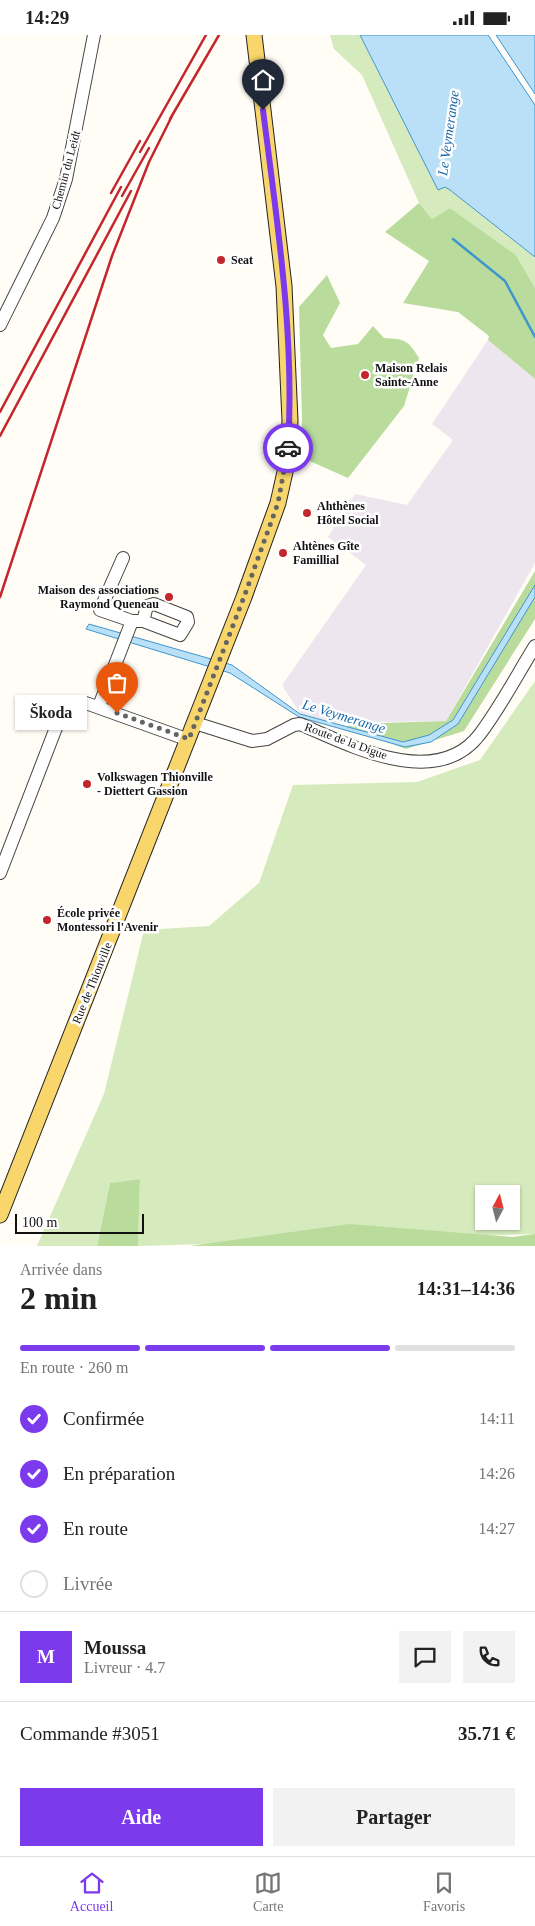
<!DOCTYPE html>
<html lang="fr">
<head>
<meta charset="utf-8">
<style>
  :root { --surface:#fff; --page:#f2f2f2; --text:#222; --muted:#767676; --line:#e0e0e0; --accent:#7c3aed }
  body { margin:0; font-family:"Times New Roman",serif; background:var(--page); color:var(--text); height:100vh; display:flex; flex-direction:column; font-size:19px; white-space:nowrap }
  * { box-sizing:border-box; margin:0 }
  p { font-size:16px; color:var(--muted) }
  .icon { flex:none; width:28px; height:28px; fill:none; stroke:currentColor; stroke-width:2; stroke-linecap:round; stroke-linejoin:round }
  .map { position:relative; height:1211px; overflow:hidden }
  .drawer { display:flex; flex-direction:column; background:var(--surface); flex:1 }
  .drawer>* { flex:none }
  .needle { width:32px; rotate:7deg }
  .fabs { position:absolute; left:475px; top:1150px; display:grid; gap:10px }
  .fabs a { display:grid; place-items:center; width:45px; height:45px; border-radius:0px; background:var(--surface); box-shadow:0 1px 4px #0004; font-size:25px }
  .scale { position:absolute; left:15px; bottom:12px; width:129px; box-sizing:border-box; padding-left:5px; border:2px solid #111; border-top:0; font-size:14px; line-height:18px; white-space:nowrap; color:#111; -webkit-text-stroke:4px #fff; paint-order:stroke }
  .pin { position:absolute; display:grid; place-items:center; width:42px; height:42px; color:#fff; margin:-51px -21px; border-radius:50% 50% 50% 0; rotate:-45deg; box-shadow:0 0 5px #0007 }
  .pin .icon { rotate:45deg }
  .courier { position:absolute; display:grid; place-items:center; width:50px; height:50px; margin:-25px; border:4px solid #7c3aed; border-radius:50%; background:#fff; color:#222; box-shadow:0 1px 6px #0007 }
  .bubble { position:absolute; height:35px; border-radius:0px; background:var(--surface); box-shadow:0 1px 4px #0004; font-size:16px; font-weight:700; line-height:35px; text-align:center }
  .summary em { font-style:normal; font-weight:700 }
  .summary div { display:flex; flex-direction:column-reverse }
  .summary { display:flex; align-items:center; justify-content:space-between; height:85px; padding:0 20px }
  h1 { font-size:32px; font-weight:700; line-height:38px }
  .bar { display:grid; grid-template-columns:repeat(4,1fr); gap:8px 5px; align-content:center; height:60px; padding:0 20px }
  .bar i { height:6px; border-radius:4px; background:var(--line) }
  .bar .active { background:var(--accent) }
  .bar p { grid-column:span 4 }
  .line { display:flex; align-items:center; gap:12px; padding:0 20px; border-top:1px solid var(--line) }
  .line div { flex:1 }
  .round { display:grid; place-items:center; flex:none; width:52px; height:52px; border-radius:0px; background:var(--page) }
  ol { padding:0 20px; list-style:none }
  li { display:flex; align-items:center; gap:15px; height:55px }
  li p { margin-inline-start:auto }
  li .icon { padding:5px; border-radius:50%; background:var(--accent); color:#fff; stroke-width:4 }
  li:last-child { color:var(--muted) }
  li i { width:28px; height:28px; border:2px solid var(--line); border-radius:50% }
  .primary-button { display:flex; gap:10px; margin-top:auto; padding:10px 20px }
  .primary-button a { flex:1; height:58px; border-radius:0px; background:var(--accent); color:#fff; font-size:20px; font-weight:700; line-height:58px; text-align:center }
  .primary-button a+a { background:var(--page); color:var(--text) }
  .status { display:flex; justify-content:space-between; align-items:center; height:35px; padding:0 25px; background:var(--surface); direction:ltr }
  .status svg { height:14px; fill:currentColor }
  .dock { display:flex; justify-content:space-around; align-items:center; height:70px; border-top:1px solid var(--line); background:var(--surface); font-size:14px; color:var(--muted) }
  .dock a { display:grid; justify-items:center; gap:2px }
  .dock .active { color:var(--accent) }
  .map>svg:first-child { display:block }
  .industrial { fill:#eee6ef }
  .green { fill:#d5ebbd; fill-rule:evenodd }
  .forest { fill:#b9dc9c }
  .water { fill:#b9e0f7; stroke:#3f96cf }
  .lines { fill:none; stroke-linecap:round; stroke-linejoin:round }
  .stream { stroke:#3f96cf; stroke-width:2.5 }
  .minor-casing { stroke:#444; stroke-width:14 }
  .major-casing { stroke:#222; stroke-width:17 }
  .minor { stroke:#fff; stroke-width:12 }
  .major { stroke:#f9d66b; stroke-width:15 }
  .rail { stroke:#c4262e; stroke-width:2.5 }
  .done { stroke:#646461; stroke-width:5; stroke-dasharray:0 9 }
  .route { stroke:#7c3aed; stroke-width:6 }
  .poi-dot { fill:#c4262e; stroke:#fff; stroke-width:2 }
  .labels { text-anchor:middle; stroke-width:5; stroke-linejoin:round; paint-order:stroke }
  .street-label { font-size:12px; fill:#111; stroke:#fff }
  .poi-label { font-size:12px; font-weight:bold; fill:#111; stroke:#fff; text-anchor:start }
  .water-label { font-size:14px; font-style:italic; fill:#1768a6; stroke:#fff }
</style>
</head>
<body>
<div class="status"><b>14:29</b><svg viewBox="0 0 49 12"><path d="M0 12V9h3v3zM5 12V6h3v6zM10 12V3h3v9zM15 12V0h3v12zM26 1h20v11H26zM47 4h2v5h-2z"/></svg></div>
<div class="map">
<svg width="535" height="1211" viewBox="0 0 535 1211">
  <rect width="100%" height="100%" fill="#fffdf5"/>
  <path class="industrial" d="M488,305L535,344V528L446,686L306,688L282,650L366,530L328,502L355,459L407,470L453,405L432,389Z"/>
  <path class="green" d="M330,0H360L438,155L445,152L450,155L535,222V253L516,220L450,173L432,184L419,168L362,40L334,14Z
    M535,646V1199L138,1211L140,1144L110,1148L97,1211H37L104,1059L144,895L209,891L259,848L293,750L417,747L480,725ZM484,1159H511V1186H484Z"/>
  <path class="forest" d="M419,168L432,184L450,173L516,220L535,253V344L488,305L489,301L458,277L403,268L429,226L385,197Z
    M327,240L340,268L323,300L331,313L358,309L373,291L384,303C405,304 408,305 419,323L404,371L348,443L303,423L299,272Z
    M535,536V584L464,696L406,714L347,692L350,689L446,686Z
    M140,1144L138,1211H97L110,1148Z
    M349,1189L512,1202L535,1199V1211H190Z"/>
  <path class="water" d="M360,0H488L535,70V222L450,155L445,152L438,155Z
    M496,0H535V59Z
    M535,550V562L458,689L431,707L405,712L299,682L230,638L86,594L89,589L232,630L300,679L403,707L429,700L453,685Z"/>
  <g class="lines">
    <path class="stream" d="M453,204L505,246L535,302"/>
    <defs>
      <path id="minor" d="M0,290L53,183L66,144L94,0
        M132,586H143L180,600L188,587L187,582L154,569L147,571L143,586
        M99,671L132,586L100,575L123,523
        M195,688L252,706L267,704L294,690L300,689C351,711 437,756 480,699C501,671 517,640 535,611
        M0,838L59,685L65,676L74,669L83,667L189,705"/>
      <path id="major" d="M0,1180L244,562L278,468L287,428L290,386L284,251L254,0"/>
    </defs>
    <use href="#minor" class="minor-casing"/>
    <use href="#major" class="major-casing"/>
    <use href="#minor" class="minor"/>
    <use href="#major" class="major"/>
    <path class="rail" d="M170,84L219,0
      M140,117L206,0
      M111,158L140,106
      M122,161L149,113
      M0,377L121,152
      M0,401L131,156
      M0,562L112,221L149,127L173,79"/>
  </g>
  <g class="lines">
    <path class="done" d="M117,678L189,704L244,562L278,468L288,413"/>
    <path class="route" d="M263,75C277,187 295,300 288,413"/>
  </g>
  <g class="poi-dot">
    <circle cx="221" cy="225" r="5"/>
    <circle cx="365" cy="340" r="5"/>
    <circle cx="307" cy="478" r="5"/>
    <circle cx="283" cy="518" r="5"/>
    <circle cx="169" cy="562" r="5"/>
    <circle cx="87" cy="749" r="5"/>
    <circle cx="47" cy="885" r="5"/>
  </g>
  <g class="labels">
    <g class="street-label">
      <text transform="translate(66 135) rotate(-75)" y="4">Chemin du Leidt</text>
      <text transform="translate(346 706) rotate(20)" y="4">Route de la Digue</text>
      <text transform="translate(92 948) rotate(-68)" y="4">Rue de Thionville</text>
    </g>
    <g class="poi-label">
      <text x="231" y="229">Seat</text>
      <text x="375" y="337">Maison Relais<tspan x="375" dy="14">Sainte-Anne</tspan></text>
      <text x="317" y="475">Ahthènes<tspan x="317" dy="14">Hôtel Social</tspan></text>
      <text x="293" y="515">Ahtènes Gîte<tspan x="293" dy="14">Famillial</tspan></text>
      <text x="159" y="559" text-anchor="end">Maison des associations<tspan x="159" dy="14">Raymond Queneau</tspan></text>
      <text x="97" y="746">Volkswagen Thionville<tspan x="97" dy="14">- Diettert Gassion</tspan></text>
      <text x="57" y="882">École privée<tspan x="57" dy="14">Montessori l'Avenir</tspan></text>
    </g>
    <g class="water-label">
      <text transform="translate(448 98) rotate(-82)" y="5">Le Veymerange</text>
      <text transform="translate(344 681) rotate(17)" y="5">Le Veymerange</text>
    </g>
  </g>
</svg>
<div class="fabs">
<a><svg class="needle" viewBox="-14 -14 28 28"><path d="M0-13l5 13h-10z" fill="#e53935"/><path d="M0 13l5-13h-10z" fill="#767676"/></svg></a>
</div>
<div class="scale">100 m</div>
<div class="pin" style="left:117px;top:678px;background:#ea580c"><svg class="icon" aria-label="bag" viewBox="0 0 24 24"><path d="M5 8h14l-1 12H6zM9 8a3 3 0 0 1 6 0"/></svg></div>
<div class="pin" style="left:263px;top:75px;background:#1f2937"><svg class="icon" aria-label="home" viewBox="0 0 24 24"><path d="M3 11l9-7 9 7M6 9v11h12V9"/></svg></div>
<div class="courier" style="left:288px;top:413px"><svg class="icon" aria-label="car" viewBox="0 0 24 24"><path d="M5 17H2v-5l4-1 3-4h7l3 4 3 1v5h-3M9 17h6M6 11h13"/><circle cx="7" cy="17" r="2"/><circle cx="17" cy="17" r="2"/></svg></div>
<div class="bubble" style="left:15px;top:660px;width:72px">Škoda</div>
</div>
<section class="drawer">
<div class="summary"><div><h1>2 min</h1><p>Arrivée dans</p></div><em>14:31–14:36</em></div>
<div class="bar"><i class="active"></i><i class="active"></i><i class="active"></i><i></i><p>En route · 260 m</p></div>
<ol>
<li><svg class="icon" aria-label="check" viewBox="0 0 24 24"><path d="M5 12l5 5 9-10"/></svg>Confirmée<p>14:11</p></li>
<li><svg class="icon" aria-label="check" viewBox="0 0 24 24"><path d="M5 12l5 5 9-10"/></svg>En préparation<p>14:26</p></li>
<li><svg class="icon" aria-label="check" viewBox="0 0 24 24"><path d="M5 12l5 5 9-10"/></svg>En route<p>14:27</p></li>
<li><i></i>Livrée</li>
</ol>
<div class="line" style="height:90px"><b class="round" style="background:var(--accent);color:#fff">M</b><div><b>Moussa</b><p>Livreur · 4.7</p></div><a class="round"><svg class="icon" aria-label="chat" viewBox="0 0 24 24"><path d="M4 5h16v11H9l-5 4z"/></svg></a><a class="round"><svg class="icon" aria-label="phone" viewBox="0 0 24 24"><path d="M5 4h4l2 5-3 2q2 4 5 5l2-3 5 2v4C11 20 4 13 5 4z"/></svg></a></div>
<div class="line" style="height:65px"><div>Commande #3051</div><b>35.71 €</b></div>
<div class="primary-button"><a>Aide</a><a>Partager</a></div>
</section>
<nav class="dock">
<a class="active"><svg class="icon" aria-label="home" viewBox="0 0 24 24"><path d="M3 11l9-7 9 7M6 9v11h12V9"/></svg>Accueil</a>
<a><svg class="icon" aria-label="map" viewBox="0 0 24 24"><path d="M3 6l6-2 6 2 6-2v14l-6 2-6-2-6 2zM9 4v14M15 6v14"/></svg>Carte</a>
<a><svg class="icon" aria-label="saved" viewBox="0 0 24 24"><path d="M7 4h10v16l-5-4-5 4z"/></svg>Favoris</a>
</nav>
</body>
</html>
